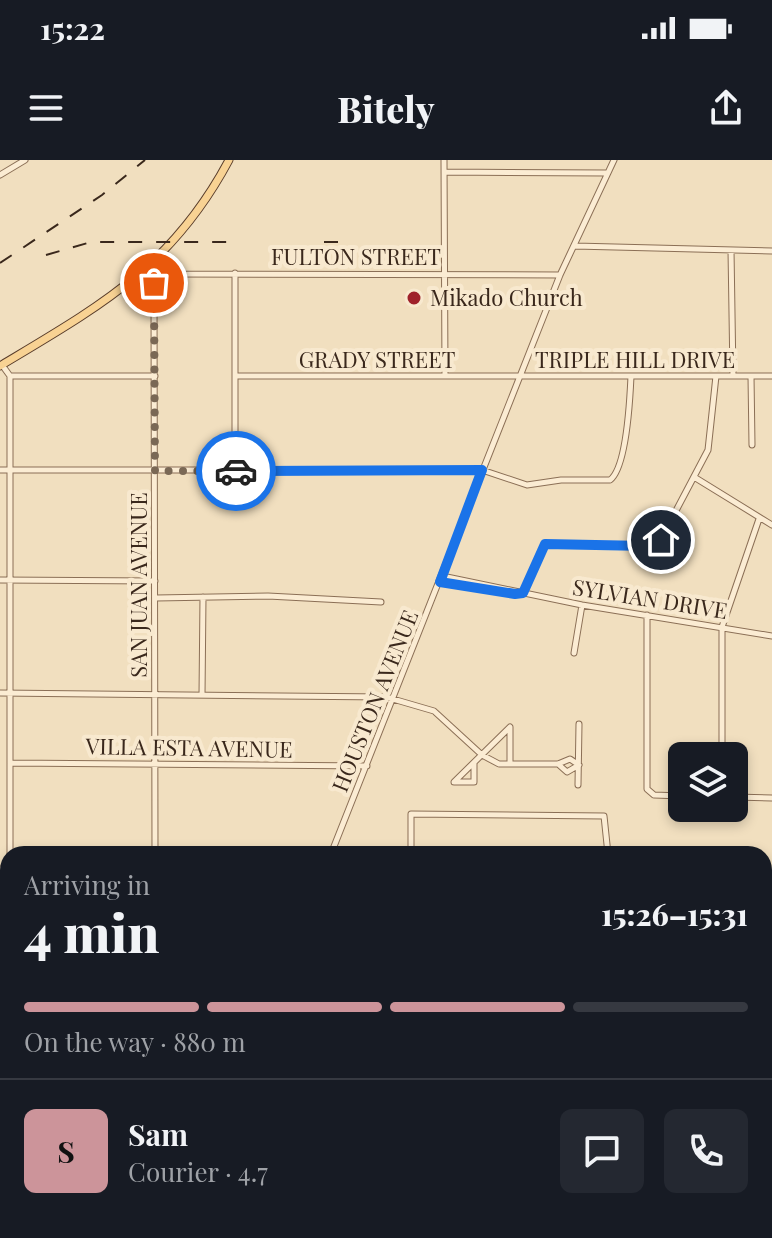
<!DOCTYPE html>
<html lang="en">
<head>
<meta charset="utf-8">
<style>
  :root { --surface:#171b24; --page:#242831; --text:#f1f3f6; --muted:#9ea1a6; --line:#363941; --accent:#cc949a }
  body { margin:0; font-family:"Playfair Display",serif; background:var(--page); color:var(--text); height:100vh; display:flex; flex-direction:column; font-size:30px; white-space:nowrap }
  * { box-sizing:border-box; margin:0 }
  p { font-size:26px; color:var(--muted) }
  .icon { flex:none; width:44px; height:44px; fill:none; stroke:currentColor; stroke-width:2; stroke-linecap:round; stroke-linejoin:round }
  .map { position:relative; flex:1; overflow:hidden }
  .details { position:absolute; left:0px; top:686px; width:772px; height:392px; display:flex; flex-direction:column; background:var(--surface); border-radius:24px 24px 0 0; box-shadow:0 4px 12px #0003 }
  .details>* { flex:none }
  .fabs { position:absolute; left:668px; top:582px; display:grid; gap:16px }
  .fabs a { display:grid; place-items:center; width:80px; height:80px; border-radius:12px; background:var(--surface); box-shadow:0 4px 12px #0003; font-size:40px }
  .pin { position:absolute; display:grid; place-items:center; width:68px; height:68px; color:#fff; margin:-34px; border:4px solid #fff; border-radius:50%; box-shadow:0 2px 8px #0007 }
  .courier { position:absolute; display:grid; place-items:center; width:80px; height:80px; margin:-40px; border:6px solid #1a73e8; border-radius:50%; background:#fff; color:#222; box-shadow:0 2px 10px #0007 }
  .headline em { font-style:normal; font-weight:800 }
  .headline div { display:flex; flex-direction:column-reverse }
  .headline { display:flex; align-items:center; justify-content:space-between; height:136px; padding:0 24px }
  h1 { font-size:52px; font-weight:800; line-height:60px }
  .bar { display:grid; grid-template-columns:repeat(4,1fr); gap:12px 8px; align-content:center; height:96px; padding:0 24px }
  .bar i { height:10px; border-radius:6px; background:var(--line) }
  .bar .selected { background:var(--accent) }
  .bar p { grid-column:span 4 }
  .line { display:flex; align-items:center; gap:20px; padding:0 24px; border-top:2px solid var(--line) }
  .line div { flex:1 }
  .round { display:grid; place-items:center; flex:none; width:84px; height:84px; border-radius:12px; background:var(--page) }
  .status { display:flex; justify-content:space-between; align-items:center; height:56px; padding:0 40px; background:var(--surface); direction:ltr }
  .status svg { height:22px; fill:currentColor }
  header { display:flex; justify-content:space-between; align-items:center; height:104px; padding:0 24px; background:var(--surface); font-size:36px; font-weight:800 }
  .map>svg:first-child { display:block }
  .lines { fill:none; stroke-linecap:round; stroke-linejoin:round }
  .stream { stroke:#699184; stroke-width:2 }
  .minor-casing { stroke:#8b6f56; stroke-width:7 }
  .major-casing { stroke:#593d2b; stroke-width:9 }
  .highway-casing { stroke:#593d2b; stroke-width:10 }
  .minor { stroke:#fbecd3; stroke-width:5 }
  .major { stroke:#f8d293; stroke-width:7 }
  .highway { stroke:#e89748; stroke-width:8 }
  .rail { stroke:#3a281c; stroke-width:2; stroke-dasharray:14 14; stroke-linecap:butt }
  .highway-bridge-casing { stroke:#593d2b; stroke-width:10; stroke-linecap:butt }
  .highway-bridge { stroke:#e89748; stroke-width:8 }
  .done { stroke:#7a6855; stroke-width:8; stroke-dasharray:0 14.4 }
  .route { stroke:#1a73e8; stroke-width:10 }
  .poi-dot { fill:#9f212a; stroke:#f8e9cf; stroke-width:3 }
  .labels { text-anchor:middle; stroke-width:8; stroke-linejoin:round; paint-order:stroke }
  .street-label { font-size:22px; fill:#3a281c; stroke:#f8e9cf }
  .poi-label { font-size:22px; fill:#3a281c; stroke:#f8e9cf; text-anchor:start }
</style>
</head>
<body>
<div class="status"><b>15:22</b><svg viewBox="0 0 49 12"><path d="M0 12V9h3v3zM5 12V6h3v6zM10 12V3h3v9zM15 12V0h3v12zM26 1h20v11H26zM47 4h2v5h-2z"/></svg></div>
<header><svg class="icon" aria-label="menu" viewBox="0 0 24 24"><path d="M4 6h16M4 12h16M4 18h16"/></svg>Bitely<svg class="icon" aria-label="share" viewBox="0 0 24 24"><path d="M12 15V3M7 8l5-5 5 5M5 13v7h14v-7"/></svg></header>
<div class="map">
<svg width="772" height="1078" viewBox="0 0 772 1078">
  <rect width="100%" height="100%" fill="#f1dfbf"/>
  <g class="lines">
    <path class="stream" d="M714,1078L726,1070"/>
    <defs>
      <path id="minor" d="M444,0L445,216
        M444,12L607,13
        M0,15L25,0
        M575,86L772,91
        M731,90L733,216
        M155,103L162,111L172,114L560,115
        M144,113L153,120L154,128L155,694
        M235,113V311
        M2,205L10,216V694
        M10,216H155
        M235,216H772
        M751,216L752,285
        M0,310H482L527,325L561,320H610C627,307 630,238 631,216
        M694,317L772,365
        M442,416L582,445L772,476
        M0,420L155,421
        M440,422L522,433
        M523,433L545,384L646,386L660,381L708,290L716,216
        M156,438L268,436L381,442
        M647,455V629L654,635L682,636
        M574,493L582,445
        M0,533L386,537L434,551L482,595L499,604H558L570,599L579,605L567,612L558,604
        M202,535L203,437
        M722,596V467L759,359
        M10,603L367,606
        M474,603V622H454L510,567V604
        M578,625L579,564
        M734,637L772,638
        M331,694L560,115L614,0
        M411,694V654L604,656L608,694
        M0,709H8
        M764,724H772
        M0,791H8
        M764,807H772
        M0,870H8
        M0,979H8
        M0,1059H8
        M26,1070V1078
        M701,1070H709
        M180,1078L183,1070
        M614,1078V1070"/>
      <path id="major" d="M0,206C100,146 172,107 229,0"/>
      <path id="highway" d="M764,1052L772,1025
        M745,1078L747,1070
        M757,1078L759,1070"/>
    </defs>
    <use href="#minor" class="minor-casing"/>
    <use href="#major" class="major-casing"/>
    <use href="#highway" class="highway-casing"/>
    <use href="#minor" class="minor"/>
    <use href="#major" class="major"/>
    <use href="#highway" class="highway"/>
    <path class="rail" d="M324,82H347
      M46,95L91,82H238
      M0,103L102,35L145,0"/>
    <defs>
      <path id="highway-bridge" d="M765,1006L772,983"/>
    </defs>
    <use href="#highway-bridge" class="highway-bridge-casing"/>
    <use href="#highway-bridge" class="highway-bridge"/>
  </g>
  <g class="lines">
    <path class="done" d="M154,123L155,311H236"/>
    <path class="route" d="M236,311L482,310L440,422L515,434L523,433L545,384L646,386L661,380"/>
  </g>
  <circle class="poi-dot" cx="414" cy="138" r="8"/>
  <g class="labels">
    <g class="street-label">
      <text x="356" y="105">FULTON STREET</text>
      <text x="377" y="208">GRADY STREET</text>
      <text x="635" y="208">TRIPLE HILL DRIVE</text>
      <text transform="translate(139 425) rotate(-90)" y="8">SAN JUAN AVENUE</text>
      <text transform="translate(650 439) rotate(9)" y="8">SYLVIAN DRIVE</text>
      <text transform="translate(375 541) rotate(-68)" y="8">HOUSTON AVENUE</text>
      <text transform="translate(189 588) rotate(1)" y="8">VILLA ESTA AVENUE</text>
    </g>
    <g class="poi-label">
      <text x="430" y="146">Mikado Church</text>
    </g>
  </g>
</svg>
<div class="fabs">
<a><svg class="icon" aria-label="layers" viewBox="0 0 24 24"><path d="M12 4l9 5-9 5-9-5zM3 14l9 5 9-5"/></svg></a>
</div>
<div class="pin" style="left:154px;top:123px;background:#ea580c"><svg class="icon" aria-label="bag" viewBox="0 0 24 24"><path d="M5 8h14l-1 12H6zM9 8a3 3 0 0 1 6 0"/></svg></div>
<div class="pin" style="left:661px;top:380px;background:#1f2937"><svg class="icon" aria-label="home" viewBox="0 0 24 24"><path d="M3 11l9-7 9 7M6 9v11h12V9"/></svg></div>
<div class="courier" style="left:236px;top:311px"><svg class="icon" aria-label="car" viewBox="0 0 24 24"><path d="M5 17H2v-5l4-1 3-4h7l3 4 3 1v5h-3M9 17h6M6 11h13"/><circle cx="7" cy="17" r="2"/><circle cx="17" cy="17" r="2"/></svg></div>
<section class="details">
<div class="headline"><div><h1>4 min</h1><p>Arriving in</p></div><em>15:26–15:31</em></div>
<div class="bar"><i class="selected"></i><i class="selected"></i><i class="selected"></i><i></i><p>On the way · 880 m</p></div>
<div class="line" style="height:144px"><b class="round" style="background:var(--accent);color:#111">S</b><div><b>Sam</b><p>Courier · 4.7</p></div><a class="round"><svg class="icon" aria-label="chat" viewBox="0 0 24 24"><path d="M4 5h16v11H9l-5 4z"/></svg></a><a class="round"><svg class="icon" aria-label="phone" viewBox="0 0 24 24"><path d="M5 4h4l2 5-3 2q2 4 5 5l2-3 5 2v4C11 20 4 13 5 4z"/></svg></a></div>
</section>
</div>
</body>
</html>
